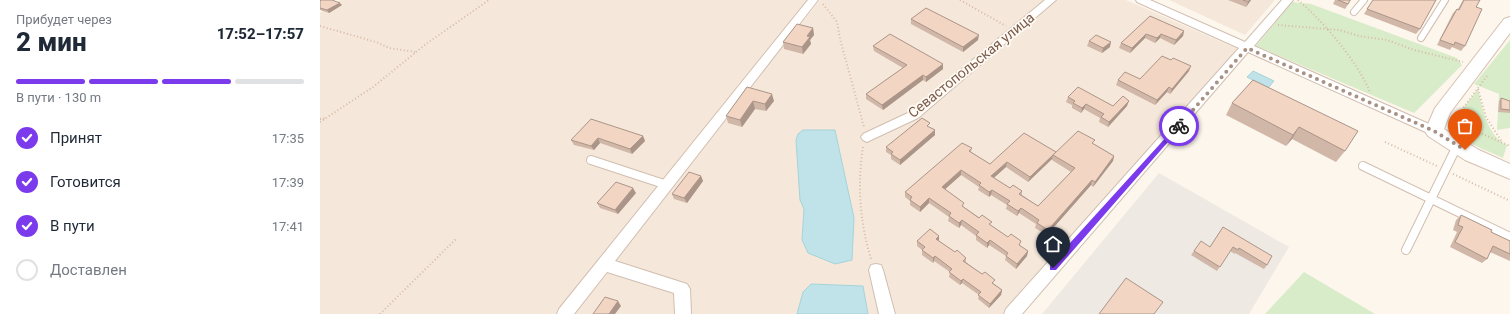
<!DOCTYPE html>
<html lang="ru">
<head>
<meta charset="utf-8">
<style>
  :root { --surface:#fff; --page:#f6f6f7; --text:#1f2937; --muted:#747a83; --line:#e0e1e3; --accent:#7c3aed }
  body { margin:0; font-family:Roboto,sans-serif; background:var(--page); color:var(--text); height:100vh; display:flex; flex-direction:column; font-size:15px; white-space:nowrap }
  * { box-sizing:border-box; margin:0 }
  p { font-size:13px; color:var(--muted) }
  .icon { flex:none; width:22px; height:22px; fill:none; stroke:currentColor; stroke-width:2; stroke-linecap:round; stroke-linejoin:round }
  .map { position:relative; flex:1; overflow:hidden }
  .panel { display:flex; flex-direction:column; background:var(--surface); width:320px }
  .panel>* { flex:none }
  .pin { position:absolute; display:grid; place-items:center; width:34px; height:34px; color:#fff; margin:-41px -17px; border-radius:50% 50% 50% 0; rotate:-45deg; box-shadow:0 0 4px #0007 }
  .pin .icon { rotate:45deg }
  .courier { position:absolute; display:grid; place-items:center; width:40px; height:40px; margin:-20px; border:3px solid #7c3aed; border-radius:50%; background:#fff; color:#222; box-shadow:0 1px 5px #0007 }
  .summary em { font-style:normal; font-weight:800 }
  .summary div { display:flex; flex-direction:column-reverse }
  .summary { display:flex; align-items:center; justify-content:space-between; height:68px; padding:0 16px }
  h1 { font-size:26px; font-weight:800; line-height:30px }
  .bar { display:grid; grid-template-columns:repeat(4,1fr); gap:6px 4px; align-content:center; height:48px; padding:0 16px }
  .bar i { height:5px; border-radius:3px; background:var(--line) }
  .bar .on { background:var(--accent) }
  .bar p { grid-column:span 4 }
  ol { padding:0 16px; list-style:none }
  li { display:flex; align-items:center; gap:12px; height:44px }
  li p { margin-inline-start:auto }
  li .icon { padding:4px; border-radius:50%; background:var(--accent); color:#fff; stroke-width:4 }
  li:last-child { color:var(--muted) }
  li i { width:22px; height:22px; border:2px solid var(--line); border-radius:50% }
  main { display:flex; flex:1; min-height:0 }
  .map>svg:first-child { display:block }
  .residential { fill:#f5e8da }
  .industrial { fill:#efe9e4 }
  .green { fill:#d8ecc9 }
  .water { fill:#bfe3e8; stroke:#a5d3da }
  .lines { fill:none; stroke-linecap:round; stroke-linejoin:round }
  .service-far1-casing { stroke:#d1beb0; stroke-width:8 }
  .service-casing { stroke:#d1beb0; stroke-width:10 }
  .minor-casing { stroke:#d1beb0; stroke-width:2 }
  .secondary-casing { stroke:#d6c0b0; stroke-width:2 }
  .path { stroke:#d9b8a5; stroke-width:2; stroke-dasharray:1 2.5; stroke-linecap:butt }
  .service-far1 { stroke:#fff; stroke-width:6 }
  .service { stroke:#fff; stroke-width:8 }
  .minor { fill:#fff; fill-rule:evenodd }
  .secondary { fill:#fff; fill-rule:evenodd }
  .wall { fill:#d1b7a8; fill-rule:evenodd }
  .shaded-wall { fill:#aa9588 }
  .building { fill:#f3d5c3; stroke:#aa9588 }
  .route { fill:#7c3aed }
  .done { stroke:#a89285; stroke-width:4; stroke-dasharray:0 7.2 }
  .labels { text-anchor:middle; stroke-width:3.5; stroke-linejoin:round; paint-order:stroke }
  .street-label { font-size:14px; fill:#7a5c4d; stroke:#fffaf3 }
</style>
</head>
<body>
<main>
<section class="panel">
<div class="summary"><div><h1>2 мин</h1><p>Прибудет через</p></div><em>17:52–17:57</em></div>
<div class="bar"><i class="on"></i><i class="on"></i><i class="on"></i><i></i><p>В пути · 130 m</p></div>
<ol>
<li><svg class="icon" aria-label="check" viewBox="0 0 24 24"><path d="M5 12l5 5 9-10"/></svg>Принят<p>17:35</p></li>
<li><svg class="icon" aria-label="check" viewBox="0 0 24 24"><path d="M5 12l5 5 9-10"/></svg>Готовится<p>17:39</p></li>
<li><svg class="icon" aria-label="check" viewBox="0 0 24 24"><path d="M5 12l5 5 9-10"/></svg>В пути<p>17:41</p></li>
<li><i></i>Доставлен</li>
</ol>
</section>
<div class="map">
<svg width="1190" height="314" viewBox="0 0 1190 314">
  <rect width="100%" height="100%" fill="#fdf6ec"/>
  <path class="residential" d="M20,0H493L237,314H0V13Z
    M500,0H806L920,50L691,314H249Z
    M849,0H955L925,35Z"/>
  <path class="industrial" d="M839,173L969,247L929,314H722Z"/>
  <path class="green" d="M972,2L991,4L1137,58L1142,65L1094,113L936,46Z
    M1190,40V128L1177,130L1179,94L1154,84Z
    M1158,89C1162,108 1168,137 1187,145L1183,158C1162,148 1136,141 1126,119L1133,121Z
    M984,272L1055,314H945Z"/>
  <path class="water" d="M933,71L954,81L948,88L927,77Z
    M483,130H515L534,218L532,260L515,264L488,253L482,240L484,209L480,200L476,140L478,134Z
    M491,284L543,286L548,314H477L483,292Z"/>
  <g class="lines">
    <defs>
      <path id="service-far1" d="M1034,12L1044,0
        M1101,38L1125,0"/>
      <path id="service" d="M271,160L347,185
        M1043,166L1190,237
        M1086,250L1137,146"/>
      <path id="minor" d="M488,0H498L295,261L367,284L370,289L371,314H355L354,293L287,272L254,314H237L239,309Z
        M725,0H736L598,118L551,140L547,142L543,140L541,137L543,134L590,112Z
        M816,0H830L925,42L962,0H973L934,46L1118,128L1120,131L1118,134L1114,136L1110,134L928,52L702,314H684L686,309L919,48L817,2Z
        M556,264L561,265L563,270L575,314H559L549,270L551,265Z"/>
      <path id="secondary" d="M1190,17V33L1130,113L1124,129L1159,150L1190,164V179L1145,160L1108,136L1105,131L1115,108L1184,19Z"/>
    </defs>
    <use href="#service-far1" class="service-far1-casing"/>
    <use href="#service" class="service-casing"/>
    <use href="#minor" class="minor-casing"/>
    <use href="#secondary" class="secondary-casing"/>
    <path class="path" d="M640,0L686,26
      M978,0C1004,22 1037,61 1050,92
      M503,4L517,22L520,39L544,127
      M958,25L1019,30L1039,36L1067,40L1094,50L1143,62
      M0,26L56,42L69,48L96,52
      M1158,89L1166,117L1182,142
      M0,119L6,118
      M1135,119L1167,76
      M1133,121L1190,146
      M0,122L53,87L106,44L169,0
      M1065,142L1117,166
      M543,147C537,185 540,223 551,259
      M1133,174L1190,201
      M60,314L136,239"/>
    <use href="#service-far1" class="service-far1"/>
    <use href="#service" class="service"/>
    <use href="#minor" class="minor"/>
    <use href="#secondary" class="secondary"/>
  </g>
  <path class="wall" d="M908,0H931L926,7Z
    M1014,0H1031L1025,9L1013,4L1015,0Z
    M1053,0L1100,29L1096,34L1044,14Z
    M1143,0H1160L1156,7L1145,46L1141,51L1132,47L1130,50L1117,45L1133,13L1137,9H1138Z
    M0,1L22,5L9,13L0,10Z
    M830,16L864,31L863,36L854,45L840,38L835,43L825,38L810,53L799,48L801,43Z
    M591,19L658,40L643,52L591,24Z
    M493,28L494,35L490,40L491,44L483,54L464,49L463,42Z
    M769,41L790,47L782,53L767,46Z
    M553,46L623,69L606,82L603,80L563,110L546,99V94L583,68L554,51Z
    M869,71L850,94L847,92L835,105L796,85L798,80L820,79Z
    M933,80L1025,151L1016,162L972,139L966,146L906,115L912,103Z
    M427,87L454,101L446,111L435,109L422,127L408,123L406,116Z
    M748,97L793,106H807L788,127L779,122L780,118L764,109L761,113L752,108V105L746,102Z
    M1181,98L1190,101V113L1178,112L1179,101Z
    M610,127L615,130V135L580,165L571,159V155L566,152V147Z
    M323,136L325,141L312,154L280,143L274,150L254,145L251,140Z
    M774,144L794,156L793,161L773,187L771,185L727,235L715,228L716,224L699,213L697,216L686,209L687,205L671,195L669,197L658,190L659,187L641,175L625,189L644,207L708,251L707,256L696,269L685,260L686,256L669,245L667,248L656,240V236L641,225L639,228L628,221L629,217L609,203L600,212L590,205V201L585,197V192L652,148L651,152L670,164L736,153ZM732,159V160L751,172L718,206L702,195V191L690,188L674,178L686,167L708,182Z
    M381,176L383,181L367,203L354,199L352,194Z
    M316,193L298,214L280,208L277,203Z
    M1141,215L1171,232L1190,241V261L1170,252L1167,259L1162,263L1130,247L1137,232L1133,230L1136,220Z
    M903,227L947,265L944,269L915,253V254L910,251L897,271L871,255L874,251L890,247Z
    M597,241H619L635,252L646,258V262L682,290L681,295L669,308L658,299L659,295L642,283L640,285L629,277L630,272L614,261L613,263L602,255V250L597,246Z"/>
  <path class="shaded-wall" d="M930,0H931L926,7L928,2Z
    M20,3L22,5L9,13L7,10Z
    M493,28L494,35L490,40L491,44L483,54L482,47L487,36Z
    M864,31L863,36L854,45L856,40Z
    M826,34L825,38L810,53L812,48Z
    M841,34L840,38L835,43L837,38Z
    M659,35L658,40L643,52V47Z
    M791,42L790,47L782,53L783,48Z
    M623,64V69L606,82V77Z
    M871,66L869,71L850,94L852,89Z
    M603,75V80L563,110L562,105Z
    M849,87L847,92L835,105L837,100Z
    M452,94L454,101L446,111L445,104Z
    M433,101L435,109L422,127L420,120Z
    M809,101L807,106L788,127L789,122Z
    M766,104L764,109L761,113L762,108Z
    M979,127L972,139L966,146L973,135Z
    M615,130V135L580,165V160Z
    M323,136L325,141L312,154L310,149Z
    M278,138L280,143L274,150L271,146Z
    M736,152L735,156L733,155L732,159L708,182L710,177Z
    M794,156L793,161L773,187L775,182Z
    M687,162L686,167L670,181L671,176Z
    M641,170V175L622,192V187Z
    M381,176L383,181L367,203L364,198Z
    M772,180L771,185L727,235L728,230Z
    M313,188L316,193L298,214L295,210Z
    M672,190L671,195L669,197V192Z
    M609,198V203L600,212V207Z
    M701,208L699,213L697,216L698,211Z
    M642,220L641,225L639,228V223Z
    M619,236V241L616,244V239Z
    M670,240L669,245L667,248V243Z
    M708,251L707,256L696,269L697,264Z
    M615,256L614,261L613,263V258Z
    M643,279L642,283L640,285L641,281Z
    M682,290L681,295L669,308L670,304Z
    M298,301L301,306L295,314H289Z"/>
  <path class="building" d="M1,0H12L20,3L7,10L0,8V1Z
    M923,0H930L928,2Z
    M1018,0H1030L1028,4Z
    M1053,0H1116L1100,29L1047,9Z
    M1144,0H1160L1156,7L1162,9L1145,46L1135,42L1134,45L1120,40L1137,9L1139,10Z
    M606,8L659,35L643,47L591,19Z
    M830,16L864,31L856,40L841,34L837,38L826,34L812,48L801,43Z
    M477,24L493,28L487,36L490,37L482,47L463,42Z
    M570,34L623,64L606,77L603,75L562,105L546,94L587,65L553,46Z
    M776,35L791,42L783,48L769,41Z
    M842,56L851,60L853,58L871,66L852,89L849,87L837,100L798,80L805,72L820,79Z
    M933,80L1038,131L1025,151L979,127L973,135L912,103Z
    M427,87L452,94L445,104L433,101L420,120L406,116Z
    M758,87L793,106L803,96L809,101L789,122L781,117L784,114L766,104L762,108L753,103L755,101L748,97Z
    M1181,98L1190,101V110L1181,109Z
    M602,118L610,123L607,126L615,130L580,160L571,154L573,152L566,147Z
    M271,119L323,136L310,149L278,138L271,146L251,140Z
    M758,131L775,140L772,143L794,156L775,182L772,180L728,230L717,223L719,220L701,208L698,211L687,204L690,201L672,190L669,192L659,185L661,183L641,170L622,187L644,203L642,206L659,218L662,215L672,222L669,224L688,237L691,234L701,241L699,245L708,251L697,264L686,256L688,253L670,240L667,243L656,235L659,232L642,220L639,223L629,216L631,213L609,198L600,207L590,200L592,197L585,192L642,143L652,148L649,151L670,164L704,133L736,152L710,177L687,162L671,176L690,188L693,185L702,191L699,194L718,206L755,168L733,155Z
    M369,172L381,176L364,198L352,194Z
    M296,182L313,188L295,210L277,203Z
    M1141,215L1172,230L1171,232L1190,241V254L1173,246L1167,259L1135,242L1143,227L1138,225Z
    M903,227L952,256L947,265L919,248L918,250L913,247L900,267L874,251L881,241L890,247Z
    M610,229L619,236L616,239L635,252L637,250L646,258L643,261L662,274L665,272L675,280L672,283L682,290L670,304L658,295L661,292L643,279L641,281L629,272L632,269L615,256L613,258L602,250L605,247L597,241Z
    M806,278L843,302L834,314H779Z
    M285,297L298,301L289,314H273Z"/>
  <path class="route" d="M859,123L862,126L861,127L736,270H730V265Z"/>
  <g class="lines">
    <path class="done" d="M859,126L927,48L1114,131L1145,150"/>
  </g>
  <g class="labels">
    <g class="street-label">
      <text transform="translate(651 65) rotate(-39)" y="5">Севастопольская улица</text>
    </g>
  </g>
</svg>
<div class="pin" style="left:1145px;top:150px;background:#ea580c"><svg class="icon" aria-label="bag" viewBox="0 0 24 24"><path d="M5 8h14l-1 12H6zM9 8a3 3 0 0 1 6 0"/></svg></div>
<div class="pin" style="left:733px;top:268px;background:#1f2937"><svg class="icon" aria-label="home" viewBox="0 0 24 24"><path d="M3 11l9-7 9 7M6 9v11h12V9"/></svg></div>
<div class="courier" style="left:859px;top:126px"><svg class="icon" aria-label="bike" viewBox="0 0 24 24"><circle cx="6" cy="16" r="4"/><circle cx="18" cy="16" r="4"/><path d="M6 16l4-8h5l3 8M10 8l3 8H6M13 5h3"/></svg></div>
</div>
</main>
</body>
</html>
